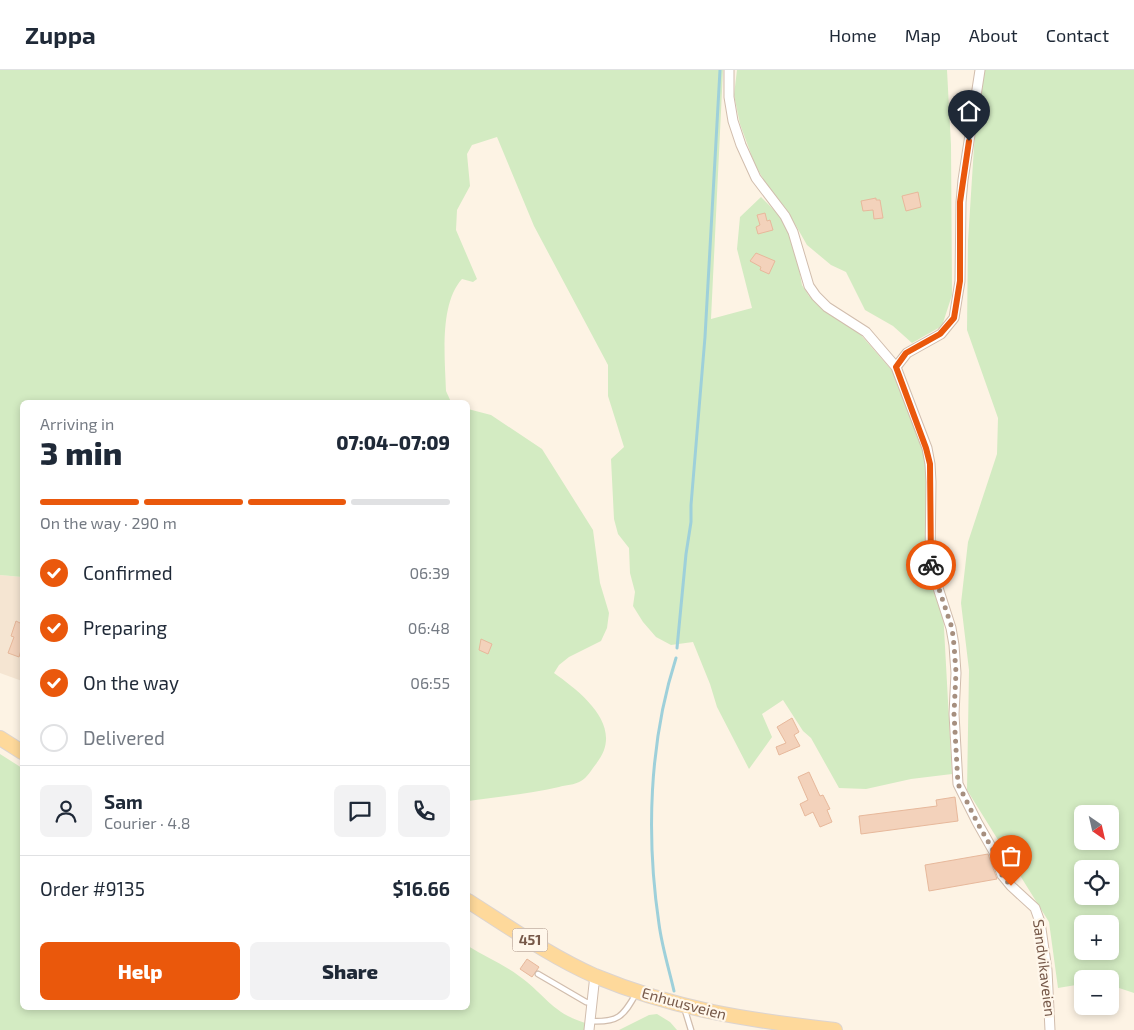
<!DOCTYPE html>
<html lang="en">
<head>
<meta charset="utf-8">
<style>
  :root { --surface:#fff; --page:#f2f2f3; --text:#1f2937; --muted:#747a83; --line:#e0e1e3; --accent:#ea580c }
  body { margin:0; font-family:"Exo 2",sans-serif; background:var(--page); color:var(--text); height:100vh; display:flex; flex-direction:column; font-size:19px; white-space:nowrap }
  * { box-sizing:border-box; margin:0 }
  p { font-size:16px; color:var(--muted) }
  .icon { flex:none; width:28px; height:28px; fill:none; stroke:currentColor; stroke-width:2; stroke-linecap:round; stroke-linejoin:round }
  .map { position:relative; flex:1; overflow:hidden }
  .sheet { position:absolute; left:20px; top:330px; width:450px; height:610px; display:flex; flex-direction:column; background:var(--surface); border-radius:8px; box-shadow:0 2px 8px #0003 }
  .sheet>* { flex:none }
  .needle { width:32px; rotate:146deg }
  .controls { position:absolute; left:1074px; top:735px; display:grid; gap:10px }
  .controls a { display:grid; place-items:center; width:45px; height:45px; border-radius:8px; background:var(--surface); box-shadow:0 2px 8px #0003; font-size:25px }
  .pin { position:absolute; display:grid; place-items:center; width:42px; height:42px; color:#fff; margin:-51px -21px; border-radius:50% 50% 50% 0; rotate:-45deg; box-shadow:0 0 5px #0007 }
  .pin .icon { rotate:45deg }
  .courier { position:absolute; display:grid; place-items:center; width:50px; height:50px; margin:-25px; border:4px solid #ea580c; border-radius:50%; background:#fff; color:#222; box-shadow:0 1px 6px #0007 }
  .summary em { font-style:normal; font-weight:800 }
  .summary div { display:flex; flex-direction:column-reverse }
  .summary { display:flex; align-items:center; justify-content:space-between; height:85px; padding:0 20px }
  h1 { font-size:32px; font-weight:800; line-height:38px }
  .bar { display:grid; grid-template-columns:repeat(4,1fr); gap:8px 5px; align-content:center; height:60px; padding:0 20px }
  .bar i { height:6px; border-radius:4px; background:var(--line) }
  .bar .selected { background:var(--accent) }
  .bar p { grid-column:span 4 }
  .line { display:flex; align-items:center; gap:12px; padding:0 20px; border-top:1px solid var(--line) }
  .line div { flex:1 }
  .round { display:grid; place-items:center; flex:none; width:52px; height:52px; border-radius:8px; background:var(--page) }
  ol { padding:0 20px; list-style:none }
  li { display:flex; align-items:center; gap:15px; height:55px }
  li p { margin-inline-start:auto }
  li .icon { padding:5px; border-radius:50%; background:var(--accent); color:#fff; stroke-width:4 }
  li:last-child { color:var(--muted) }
  li i { width:28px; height:28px; border:2px solid var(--line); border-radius:50% }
  .primary-button { display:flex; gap:10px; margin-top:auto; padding:10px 20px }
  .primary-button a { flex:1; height:58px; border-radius:8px; background:var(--accent); color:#fff; font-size:20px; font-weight:800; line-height:58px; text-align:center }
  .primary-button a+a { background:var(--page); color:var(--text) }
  header { display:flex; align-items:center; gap:30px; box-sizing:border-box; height:70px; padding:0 25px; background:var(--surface); border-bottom:1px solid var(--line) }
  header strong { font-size:24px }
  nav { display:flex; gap:28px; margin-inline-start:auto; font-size:18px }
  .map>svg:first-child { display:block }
  .residential { fill:#f5e5d2 }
  .green { fill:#d3ebc2; fill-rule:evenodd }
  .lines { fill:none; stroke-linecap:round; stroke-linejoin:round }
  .stream { stroke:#9ed0da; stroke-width:3 }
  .building { fill:#f3d2bb; stroke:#e7b89b }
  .lane-casing { stroke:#d1bdad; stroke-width:7 }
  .street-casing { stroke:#d1bdad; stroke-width:11 }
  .primary-casing { stroke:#dcd4d0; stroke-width:16 }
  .lane { stroke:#fff; stroke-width:4.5 }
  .street { stroke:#fff; stroke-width:9 }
  .primary { stroke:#fed99b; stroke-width:14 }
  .done { stroke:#a68f7f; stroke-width:5; stroke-dasharray:0 9 }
  .route { stroke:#ea580c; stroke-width:6 }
  .labels { text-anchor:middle; stroke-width:4.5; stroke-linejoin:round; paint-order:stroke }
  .shield { fill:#fff7eb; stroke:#a0887a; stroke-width:1 }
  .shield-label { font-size:14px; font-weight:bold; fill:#775949 }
  .street-label { font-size:15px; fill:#775949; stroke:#fff7eb }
</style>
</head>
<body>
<header>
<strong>Zuppa</strong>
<nav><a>Home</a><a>Map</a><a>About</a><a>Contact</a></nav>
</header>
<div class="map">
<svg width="1134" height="960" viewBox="0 0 1134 960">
  <rect width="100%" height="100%" fill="#fdf3e4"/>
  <path class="residential" d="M0,505L22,507V611L0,603Z"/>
  <path class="green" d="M0,0H723L711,249L752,238L737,179L740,147L761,127L785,151L796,183L802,215L809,226L861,265L902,312L926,386L928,495L943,540L952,704L911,709L866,719L839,718L811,668L803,661L783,630L762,644L772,667L749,699L717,637L710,614L693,572L671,575L656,567L643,552L633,536L635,522L630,503L629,478L618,464L614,449L611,389L624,377L608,326V295L534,156L497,67L472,75L467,84L470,116L457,140L456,160L477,209L473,212L462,209C439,234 445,289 446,321L451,332H22V507L0,505Z
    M737,0H947L951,75L952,225L942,256L912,273L893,256L865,240L846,202L831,195L807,175L787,140L768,117L755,95L740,54L734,25Z
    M984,0H1134V923L1110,915V909H1082V914L1058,918L1049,852L967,720L969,600L961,533L968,472L997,384L998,348L967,260L968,171L975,61ZM1082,744H1110V771H1082ZM1082,799H1110V826H1082ZM1082,854H1110V881H1082Z
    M468,339L491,345L542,379L593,460L600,513L609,543L607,558L601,571L569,587L559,595L554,603C582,623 626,657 596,694C592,699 587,708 581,711C575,715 565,715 559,717C528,724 498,727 468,731Z
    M0,684L22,698V938H468V876C484,886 503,894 519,906C547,926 552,944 589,954V960H0Z
    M657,944L670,952L677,960H619L649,945Z"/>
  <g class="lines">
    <path class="stream" d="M677,578L686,484L691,452V435L705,267L720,0
      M674,921C669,899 662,877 659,854C646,767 649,672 676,588"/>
  </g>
  <path class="building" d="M918,122L921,137L906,141L902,126Z
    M876,128V130H880L883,148L874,149L873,140L863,141L861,131Z
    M765,143L767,151L770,150L773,160L758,164L756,157L760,155L757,145Z
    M756,183L775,191L769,204L760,200L761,197L750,191Z
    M22,547V577L19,587L8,583L14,567L11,566L16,551L20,553Z
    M481,569L492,574L488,584L479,580Z
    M792,648L799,662L794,665L800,676L779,685L776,677L786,673L777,657Z
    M809,702L820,726L823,725L830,739L827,740L832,752L820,757L813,742L805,746L800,734L808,730L798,707Z
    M955,727L958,751L861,764L859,746L937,736L936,730Z
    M988,784L997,809L929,821L925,795Z
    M527,889L539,897L532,907L520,899Z"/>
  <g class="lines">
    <defs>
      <path id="lane" d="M538,904L586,932L591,933
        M684,937L691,960
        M589,951C618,953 623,947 637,922"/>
      <path id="street" d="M729,0V27L733,51L741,75L756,108L785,146L793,162L809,216L816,226L827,237L866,262L896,297L927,378L930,394L931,412L930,493L951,558L954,575L956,603L954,644L958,714L977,752L994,782L1002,805L1011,816L1035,838L1040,852L1047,900L1050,960
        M896,297L907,283L941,264L954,248L960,211L961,132L963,110L980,0
        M589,960L595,905"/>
      <path id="primary" d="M0,668L22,682
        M468,831C509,857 550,886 595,906C677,940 748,950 835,960"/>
    </defs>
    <use href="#lane" class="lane-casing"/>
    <use href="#street" class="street-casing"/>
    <use href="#primary" class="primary-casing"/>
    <use href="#lane" class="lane"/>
    <use href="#street" class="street"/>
    <use href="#primary" class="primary"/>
  </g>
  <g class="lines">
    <path class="done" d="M931,495L952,558L954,575L956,602L954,644L958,714L977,752L994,782L1002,805L1011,816"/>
    <path class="route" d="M931,495L930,394L926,378L896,297L906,283L940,264L954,248L960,211V132L969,71"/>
  </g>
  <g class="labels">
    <rect class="shield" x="512.5" y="858.5" width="35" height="23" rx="4"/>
    <g class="shield-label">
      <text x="530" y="875">451</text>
    </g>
    <g class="street-label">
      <text transform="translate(1044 898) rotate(83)" y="5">Sandvikaveien</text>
      <text transform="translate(684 934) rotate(15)" y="5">Enhuusveien</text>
    </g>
  </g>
</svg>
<div class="controls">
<a><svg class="needle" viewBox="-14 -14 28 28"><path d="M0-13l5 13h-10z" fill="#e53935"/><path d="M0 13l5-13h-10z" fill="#747a83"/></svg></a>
<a><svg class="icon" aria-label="locate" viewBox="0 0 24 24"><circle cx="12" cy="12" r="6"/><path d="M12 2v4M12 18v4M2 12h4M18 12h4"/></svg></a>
<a>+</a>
<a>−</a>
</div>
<div class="pin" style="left:1011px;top:816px;background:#ea580c"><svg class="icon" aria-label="bag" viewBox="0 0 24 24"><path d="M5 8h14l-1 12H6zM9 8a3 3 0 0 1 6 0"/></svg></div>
<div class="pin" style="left:969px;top:71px;background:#1f2937"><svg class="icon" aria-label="home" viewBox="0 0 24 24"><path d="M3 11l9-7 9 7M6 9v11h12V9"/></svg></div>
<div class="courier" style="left:931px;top:495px"><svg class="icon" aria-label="bike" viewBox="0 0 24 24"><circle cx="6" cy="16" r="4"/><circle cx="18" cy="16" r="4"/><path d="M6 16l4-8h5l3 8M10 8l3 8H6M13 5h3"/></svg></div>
<section class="sheet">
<div class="summary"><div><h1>3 min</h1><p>Arriving in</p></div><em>07:04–07:09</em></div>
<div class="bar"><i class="selected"></i><i class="selected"></i><i class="selected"></i><i></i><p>On the way · 290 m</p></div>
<ol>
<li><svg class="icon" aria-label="check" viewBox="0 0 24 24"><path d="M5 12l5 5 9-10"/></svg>Confirmed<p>06:39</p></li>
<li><svg class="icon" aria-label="check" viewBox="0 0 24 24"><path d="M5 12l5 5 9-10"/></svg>Preparing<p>06:48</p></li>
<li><svg class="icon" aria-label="check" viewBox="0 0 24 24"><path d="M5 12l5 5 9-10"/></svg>On the way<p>06:55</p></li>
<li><i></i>Delivered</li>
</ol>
<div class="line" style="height:90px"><a class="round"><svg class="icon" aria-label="person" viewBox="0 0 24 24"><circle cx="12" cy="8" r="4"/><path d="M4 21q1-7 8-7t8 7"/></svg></a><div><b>Sam</b><p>Courier · 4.8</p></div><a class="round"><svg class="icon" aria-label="chat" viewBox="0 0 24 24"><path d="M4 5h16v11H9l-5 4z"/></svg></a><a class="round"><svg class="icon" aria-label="phone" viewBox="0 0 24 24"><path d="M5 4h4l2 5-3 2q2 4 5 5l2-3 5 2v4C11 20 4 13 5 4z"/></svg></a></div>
<div class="line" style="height:65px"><div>Order #9135</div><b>$16.66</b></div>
<div class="primary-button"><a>Help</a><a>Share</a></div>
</section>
</div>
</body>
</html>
